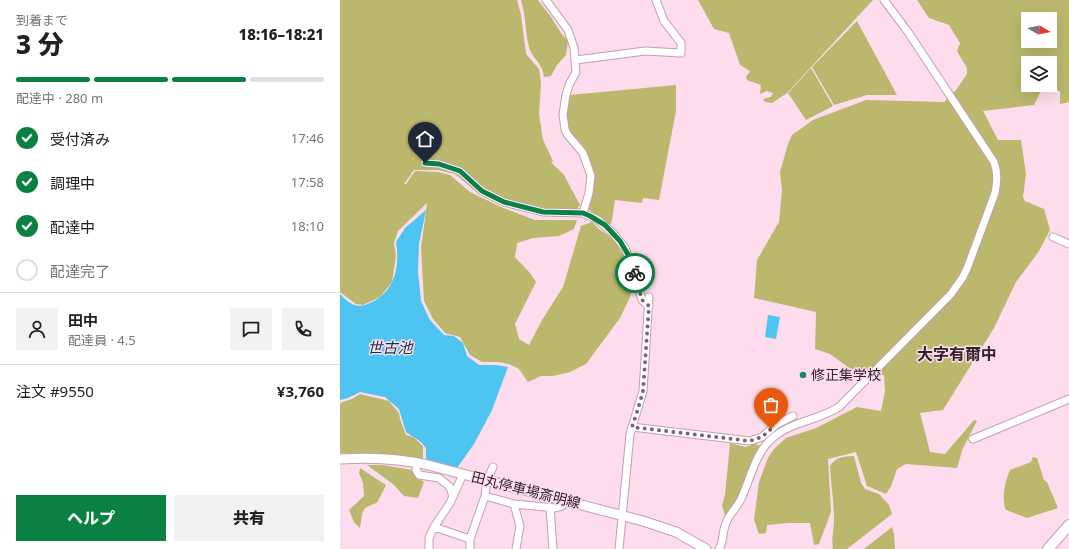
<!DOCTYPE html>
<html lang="ja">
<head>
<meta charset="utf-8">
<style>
  :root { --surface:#fff; --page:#f2f2f2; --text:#202124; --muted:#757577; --line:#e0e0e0; --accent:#0b8043 }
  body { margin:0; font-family:"Noto Sans","Noto Sans JP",sans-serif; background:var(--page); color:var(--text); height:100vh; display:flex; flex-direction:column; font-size:15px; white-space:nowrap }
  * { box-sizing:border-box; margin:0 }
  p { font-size:13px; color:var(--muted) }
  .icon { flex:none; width:22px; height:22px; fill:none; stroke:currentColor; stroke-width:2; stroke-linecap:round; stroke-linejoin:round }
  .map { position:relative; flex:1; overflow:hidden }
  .drawer { display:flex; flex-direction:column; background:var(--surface); width:340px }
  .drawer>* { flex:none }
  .needle { width:26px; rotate:100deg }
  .buttons { position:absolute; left:681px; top:12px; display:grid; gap:8px }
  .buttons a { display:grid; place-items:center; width:36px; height:36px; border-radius:0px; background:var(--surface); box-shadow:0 4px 16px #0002; font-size:20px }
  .pin { position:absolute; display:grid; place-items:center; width:34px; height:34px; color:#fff; margin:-41px -17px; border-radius:50% 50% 50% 0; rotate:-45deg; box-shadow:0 0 4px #0007 }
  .pin .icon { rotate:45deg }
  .courier { position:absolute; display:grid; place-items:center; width:40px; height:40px; margin:-20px; border:3px solid #0b8043; border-radius:50%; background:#fff; color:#222; box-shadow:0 1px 5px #0007 }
  .summary em { font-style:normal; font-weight:800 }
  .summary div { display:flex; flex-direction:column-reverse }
  .summary { display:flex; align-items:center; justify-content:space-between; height:68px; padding:0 16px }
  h1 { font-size:26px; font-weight:800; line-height:30px }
  .bar { display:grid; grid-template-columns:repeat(4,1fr); gap:6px 4px; align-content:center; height:48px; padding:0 16px }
  .bar i { height:5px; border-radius:3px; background:var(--line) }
  .bar .active { background:var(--accent) }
  .bar p { grid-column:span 4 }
  .line { display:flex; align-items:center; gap:10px; padding:0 16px; border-top:1px solid var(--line) }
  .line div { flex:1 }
  .round { display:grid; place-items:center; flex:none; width:42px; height:42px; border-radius:0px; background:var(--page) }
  ol { padding:0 16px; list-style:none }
  li { display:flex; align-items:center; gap:12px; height:44px }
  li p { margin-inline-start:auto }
  li .icon { padding:4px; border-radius:50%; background:var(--accent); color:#fff; stroke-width:4 }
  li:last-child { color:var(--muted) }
  li i { width:22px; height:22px; border:2px solid var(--line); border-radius:50% }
  .cta { display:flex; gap:8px; margin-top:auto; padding:8px 16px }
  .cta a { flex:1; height:46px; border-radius:0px; background:var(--accent); color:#fff; font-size:16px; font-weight:800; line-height:46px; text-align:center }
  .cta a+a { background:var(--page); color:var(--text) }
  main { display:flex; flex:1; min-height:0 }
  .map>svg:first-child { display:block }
  .green { fill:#bbb86e; fill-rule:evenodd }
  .water { fill:#4ec4f0 }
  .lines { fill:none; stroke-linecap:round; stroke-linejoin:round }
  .minor-casing { stroke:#c59eb2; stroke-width:9 }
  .secondary-casing { stroke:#c59eb2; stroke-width:11 }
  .primary-casing { stroke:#c59eb2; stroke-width:12 }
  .minor { stroke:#fff; stroke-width:7 }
  .secondary { stroke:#fff; stroke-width:9 }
  .primary { stroke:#fff; stroke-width:10 }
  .done { stroke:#79646f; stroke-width:4; stroke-dasharray:0 7.2 }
  .route { stroke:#0b8043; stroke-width:5 }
  .poi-dot { fill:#1a8765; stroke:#fddced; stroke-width:1.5 }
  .labels { text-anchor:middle; stroke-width:3; stroke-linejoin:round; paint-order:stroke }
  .poi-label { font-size:14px; fill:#32232b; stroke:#fddced; text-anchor:start }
  .street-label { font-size:14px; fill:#32232b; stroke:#fddced }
  .water-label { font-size:15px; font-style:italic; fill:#033a4c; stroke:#fddced }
  .quarter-label { font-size:16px; font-weight:bold; fill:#32232b; stroke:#fddced }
</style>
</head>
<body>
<main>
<section class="drawer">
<div class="summary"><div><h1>3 分</h1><p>到着まで</p></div><em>18:16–18:21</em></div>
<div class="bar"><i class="active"></i><i class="active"></i><i class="active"></i><i></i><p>配達中 · 280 m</p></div>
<ol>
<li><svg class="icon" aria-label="check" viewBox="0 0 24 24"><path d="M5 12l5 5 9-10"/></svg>受付済み<p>17:46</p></li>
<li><svg class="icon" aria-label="check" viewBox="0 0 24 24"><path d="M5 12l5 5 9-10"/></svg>調理中<p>17:58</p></li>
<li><svg class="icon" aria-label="check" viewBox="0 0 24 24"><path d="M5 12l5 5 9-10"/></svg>配達中<p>18:10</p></li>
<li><i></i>配達完了</li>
</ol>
<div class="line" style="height:72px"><a class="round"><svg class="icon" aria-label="person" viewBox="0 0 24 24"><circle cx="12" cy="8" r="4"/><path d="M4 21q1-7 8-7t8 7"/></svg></a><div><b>田中</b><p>配達員 · 4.5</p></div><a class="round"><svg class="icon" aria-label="chat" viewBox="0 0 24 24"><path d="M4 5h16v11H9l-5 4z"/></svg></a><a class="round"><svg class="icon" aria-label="phone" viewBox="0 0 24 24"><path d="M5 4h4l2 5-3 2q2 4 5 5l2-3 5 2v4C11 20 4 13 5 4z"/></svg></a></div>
<div class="line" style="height:52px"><div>注文 #9550</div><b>¥3,760</b></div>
<div class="cta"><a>ヘルプ</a><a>共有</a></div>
</section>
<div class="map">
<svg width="729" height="549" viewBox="0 0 729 549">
  <rect width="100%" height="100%" fill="#fddced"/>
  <path class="green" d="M0,0H177L181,15L186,54L199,69L201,83L199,114L203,140L213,161L211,162L224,175L240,205L235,211V217L199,215L167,207L139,194L115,174L98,170H74L64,184H66L75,171L98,172L110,175L130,192L161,207L195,220H237L234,229L219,236L193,238L177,243L175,257L190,273L196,282L175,324L179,339L189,345L202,320L223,287L241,226L252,222L260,230L268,235L276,243L288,262L292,288L290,297L280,318L246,364L230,372L213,376H201L188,382L179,369L169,364L158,362H142L130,355L120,337L105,333L93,319L84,301L81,248L87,203L58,231L54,243L56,256L52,282L40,297L23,305L16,304L0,292Z
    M181,0H198L211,17L221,33L228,41L226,55L217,65L211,76L204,77C203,63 193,60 189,47C185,32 186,15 181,0Z
    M358,0H533L447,93L432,103L425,102L423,99L431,97L433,93L427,91L420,94L421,85L407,80L406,77L410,71L400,65L389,33L374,29Z
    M577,0H729V102L720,104V91L702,89L694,105L643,111L658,140H681L686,174L683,197L685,201L704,209L710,230L699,251L676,282L654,328L603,410L580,413L590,452L605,454L634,420L637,421L623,448L617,468L566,464L557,469L551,486L546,494L527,486L516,452L488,459L491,512L479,544L474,545L470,523H448L427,525L426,533L419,534L414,520L419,482L428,458L434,449L446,438L476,428L517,407L541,411L545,391L544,375L523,378L490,354L475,349L476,312L414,298L417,260L439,222L442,190L440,172L448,144L452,135L473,120L526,100L604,102L616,90L627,74V68L617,51L620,43L609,25L589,18ZM688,19H710V41H688ZM688,63H710V85H688Z
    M517,21L557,95H527L494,105L472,67Z
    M471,68L493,106L466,120L448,93Z
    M336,85V111L319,200L303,198L302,203L275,200L272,220L270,226L248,209L254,186L253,174L243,146L227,128V116L228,102L230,95Z
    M20,394L49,401L59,413L60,419L66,435L73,437L83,446V459L26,454L0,453V403L12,399Z
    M390,443L405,447L415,444L421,446L412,461L398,499L385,516L382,505L385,495Z
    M514,456L521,483L525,489L539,494L549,505L552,514L507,549H493C491,540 494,530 494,520C494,502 491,484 490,466C497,456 503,457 514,456Z
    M693,457L697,458L704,480L707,482L718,508L687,518L666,510C661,500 665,481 670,470L691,462Z
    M27,465H43L72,470L76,477L84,482L78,498L64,496L53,484Z
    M20,468L46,485L37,503C19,508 23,513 20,528L14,522L9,510L24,496L23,483L19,473Z
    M552,527L554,534L555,549H524Z"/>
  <path class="water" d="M86,210L79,244L78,272L81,301L90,320L104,335L114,336L123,343L127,356L139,365H156L168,367L152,410L134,444L117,468L86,459V448L81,442L66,432L59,409L45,397L20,392L8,398L0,400V294C4,298 10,304 15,305C21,307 25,305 30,303C55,292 60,267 56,242L65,228Z
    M428,315L440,317L436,339L425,337Z"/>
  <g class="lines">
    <defs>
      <path id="minor" d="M206,0L228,30L234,48L236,72L229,85L226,95L223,115L225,129L227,134L243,153L251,176L249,193L243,213
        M236,60L305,51L341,53V43L324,21L316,0
        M85,163L99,164L120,171L142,191L164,202L203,212L243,213L258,220L274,234L285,248L291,263L302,300L309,306
        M713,237L729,244
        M292,427L410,441L422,437L437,424L453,416
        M633,439L729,399
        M78,463L76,470L79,475L99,478L110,487L113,497
        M149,476L153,467
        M145,496L146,487
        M174,504L180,526L176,549
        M210,507L213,549
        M94,527L110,503L123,474
        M89,549V538L94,527L130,539
        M130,549V539L145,496L174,504L215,508L222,506L229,501
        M279,549L290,434L303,391L309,297
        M379,549C384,541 382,532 386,523C389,514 397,508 401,499C411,478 415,451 435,436C454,421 479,420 499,407L611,294L623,277L628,266L655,193C657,182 658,173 654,162L568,32L544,0"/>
      <path id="secondary" d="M0,459C30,457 59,458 88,465L303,521L336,532L366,549"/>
      <path id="primary" d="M708,549L729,525"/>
    </defs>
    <use href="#minor" class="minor-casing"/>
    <use href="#secondary" class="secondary-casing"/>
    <use href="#primary" class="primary-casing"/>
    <use href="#minor" class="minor"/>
    <use href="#secondary" class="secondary"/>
    <use href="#primary" class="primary"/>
  </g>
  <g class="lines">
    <path class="done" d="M295,273L302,300L309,306L303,391L298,409L292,427L410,441L422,437L431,429"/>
    <path class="route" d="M85,163L99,164L120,171L142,191L164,202L203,212L243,213L250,216L265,225L280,241L289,256L295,273"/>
  </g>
  <circle class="poi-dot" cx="463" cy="375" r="4"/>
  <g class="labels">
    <g class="poi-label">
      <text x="471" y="380">修正集学校</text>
    </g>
    <g class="street-label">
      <text transform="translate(186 490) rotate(14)" y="5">田丸停車場斎明線</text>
    </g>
    <g class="water-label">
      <text x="50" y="353">世古池</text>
    </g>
    <g class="quarter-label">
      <text x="617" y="360">大字有爾中</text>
    </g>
  </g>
</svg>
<div class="buttons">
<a><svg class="needle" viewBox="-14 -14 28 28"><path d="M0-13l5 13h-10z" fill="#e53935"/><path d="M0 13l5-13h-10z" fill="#757577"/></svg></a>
<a><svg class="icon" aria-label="layers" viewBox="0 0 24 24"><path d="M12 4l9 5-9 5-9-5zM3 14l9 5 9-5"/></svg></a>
</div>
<div class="pin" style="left:431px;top:429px;background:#ea580c"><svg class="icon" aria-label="bag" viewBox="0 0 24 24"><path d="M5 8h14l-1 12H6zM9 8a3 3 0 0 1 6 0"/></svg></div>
<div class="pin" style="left:85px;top:163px;background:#1f2937"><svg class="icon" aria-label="home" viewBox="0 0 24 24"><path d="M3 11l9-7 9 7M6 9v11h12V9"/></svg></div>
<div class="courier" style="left:295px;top:273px"><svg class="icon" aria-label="bike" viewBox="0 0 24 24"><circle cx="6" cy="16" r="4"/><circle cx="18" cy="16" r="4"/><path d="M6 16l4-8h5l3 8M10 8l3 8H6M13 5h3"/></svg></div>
</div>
</main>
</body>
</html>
